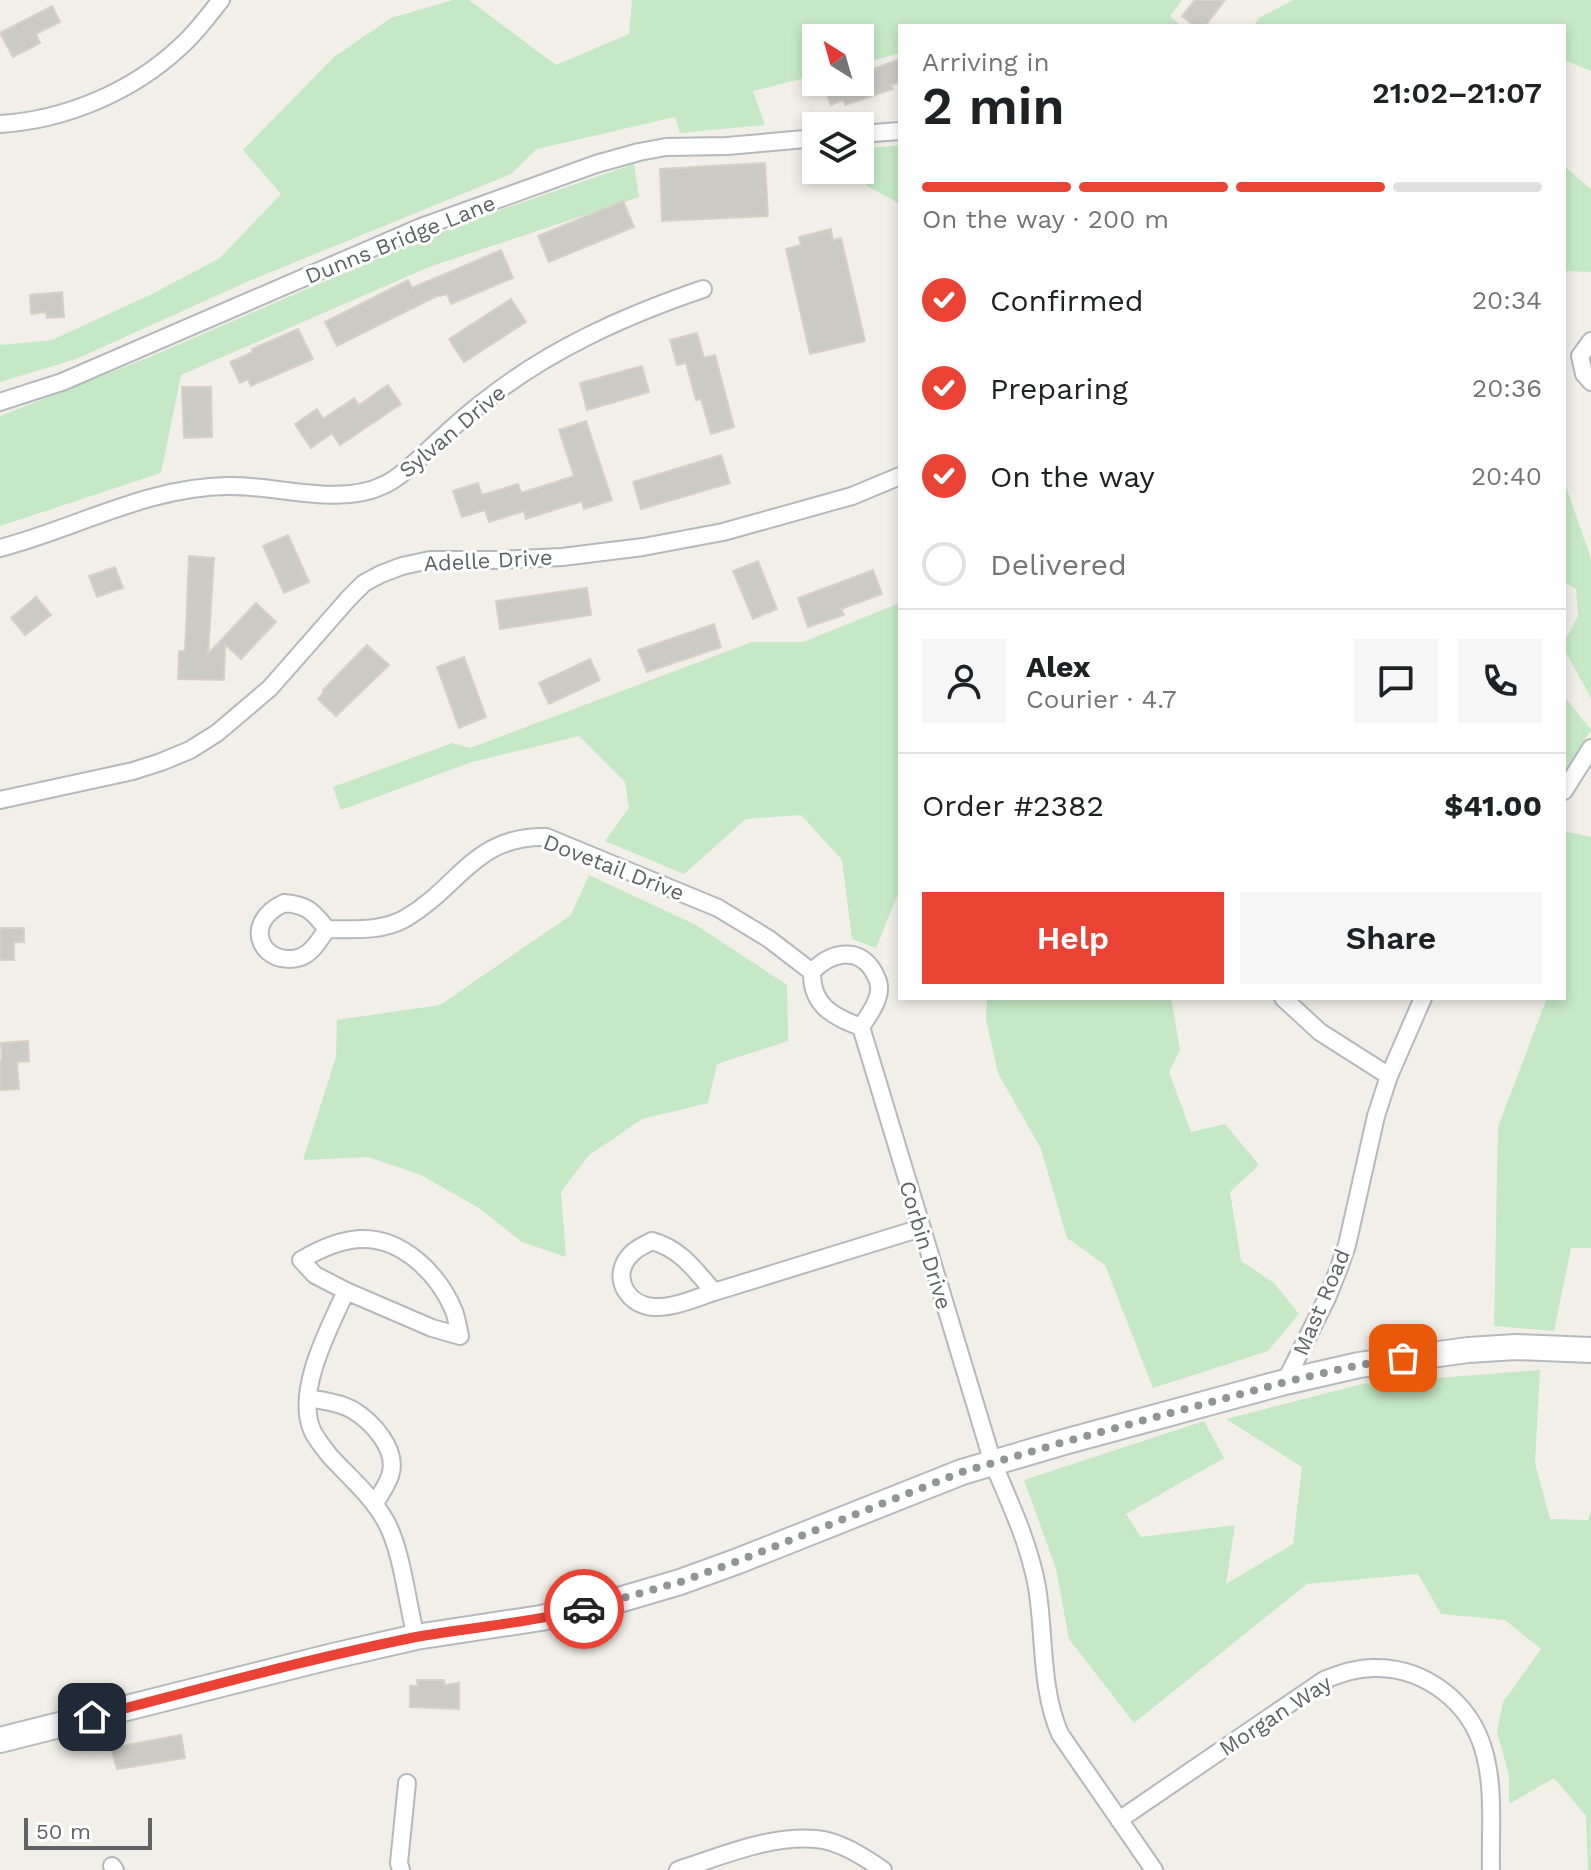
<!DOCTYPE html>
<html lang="en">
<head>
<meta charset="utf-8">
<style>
  :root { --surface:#fff; --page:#f6f6f6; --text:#202124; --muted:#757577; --line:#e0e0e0; --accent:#ea4335 }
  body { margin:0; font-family:"Work Sans",sans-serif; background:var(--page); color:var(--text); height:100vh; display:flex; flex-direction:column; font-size:30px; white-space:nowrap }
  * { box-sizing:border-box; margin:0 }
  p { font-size:26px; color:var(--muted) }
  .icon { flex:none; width:44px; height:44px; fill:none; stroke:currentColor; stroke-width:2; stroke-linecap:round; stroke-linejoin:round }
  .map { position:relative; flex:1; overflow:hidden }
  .details { position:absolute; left:898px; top:24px; width:668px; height:976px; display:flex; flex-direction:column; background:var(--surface); border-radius:0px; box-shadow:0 4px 12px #0003 }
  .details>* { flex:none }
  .needle { width:52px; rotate:323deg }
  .controls { position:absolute; left:802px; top:24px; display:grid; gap:16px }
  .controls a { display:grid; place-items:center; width:72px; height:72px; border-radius:0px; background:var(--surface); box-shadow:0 4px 12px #0003; font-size:40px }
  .scale { position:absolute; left:24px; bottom:20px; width:128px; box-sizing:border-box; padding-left:8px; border:4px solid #5f6368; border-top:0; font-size:22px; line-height:28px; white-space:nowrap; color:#5f6368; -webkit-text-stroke:6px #fff; paint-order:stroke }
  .pin { position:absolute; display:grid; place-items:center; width:68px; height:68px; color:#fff; margin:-34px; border-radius:16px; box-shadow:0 4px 12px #0006 }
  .courier { position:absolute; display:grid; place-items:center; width:80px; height:80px; margin:-40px; border:6px solid #ea4335; border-radius:50%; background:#fff; color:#222; box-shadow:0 2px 10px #0007 }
  .head em { font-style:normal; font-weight:600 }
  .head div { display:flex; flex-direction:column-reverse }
  .head { display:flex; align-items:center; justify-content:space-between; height:136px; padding:0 24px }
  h1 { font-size:52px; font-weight:600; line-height:60px }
  .bar { display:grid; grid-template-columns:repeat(4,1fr); gap:12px 8px; align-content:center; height:96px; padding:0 24px }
  .bar i { height:10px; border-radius:6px; background:var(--line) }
  .bar .current { background:var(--accent) }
  .bar p { grid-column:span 4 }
  .line { display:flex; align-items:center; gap:20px; padding:0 24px; border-top:2px solid var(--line) }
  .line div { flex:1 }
  .round { display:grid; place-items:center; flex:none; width:84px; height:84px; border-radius:0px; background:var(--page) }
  ol { padding:0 24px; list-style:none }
  li { display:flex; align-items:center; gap:24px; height:88px }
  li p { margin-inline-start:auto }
  li .icon { padding:8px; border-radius:50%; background:var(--accent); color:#fff; stroke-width:4 }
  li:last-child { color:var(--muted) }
  li i { width:44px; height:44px; border:4px solid var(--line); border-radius:50% }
  .primary-button { display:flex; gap:16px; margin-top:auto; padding:16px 24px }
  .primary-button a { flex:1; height:92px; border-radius:0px; background:var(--accent); color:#fff; font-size:32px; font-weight:600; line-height:92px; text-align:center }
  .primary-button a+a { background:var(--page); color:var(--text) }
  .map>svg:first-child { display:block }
  .green { fill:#c5e8c5 }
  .building { fill:#cccac5; stroke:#d6d1c6; stroke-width:2 }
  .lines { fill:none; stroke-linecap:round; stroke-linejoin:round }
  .street-casing { stroke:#b5b8bc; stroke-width:20 }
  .secondary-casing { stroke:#b6babf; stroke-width:28 }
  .street { stroke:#fff; stroke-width:16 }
  .secondary { stroke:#fff; stroke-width:24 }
  .done { stroke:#929495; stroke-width:8; stroke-dasharray:0 14.4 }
  .route { stroke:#ea4335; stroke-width:10 }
  .labels { text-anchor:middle; stroke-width:6; stroke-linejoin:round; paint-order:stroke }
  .street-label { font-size:22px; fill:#5f6368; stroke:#fff }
</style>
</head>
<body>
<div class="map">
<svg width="1591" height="1870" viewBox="0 0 1591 1870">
  <rect width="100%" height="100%" fill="#f1efe8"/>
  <path class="green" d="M453,0H469L556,65L629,34L632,0H1182L1170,16L1181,26H900V53L860,64V38H816V75L753,91L765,125L680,133L675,117L537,149L511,174L249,281L76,359L0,382V345L52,340L152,294L220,258L281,194L243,150L334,57L391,18Z
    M1293,0H1591V71L1564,60V26H1254L1259,18Z
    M900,145V204L867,186L860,160V149Z
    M634,164L639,197L429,267L181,375L161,473L0,526V416L152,356L404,247L500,210Z
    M1564,166L1591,189V272L1564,271Z
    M1564,481L1591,558V698L1564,649V642L1578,616L1576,589L1564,582Z
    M900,603V889L876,948L852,939L842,860L801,815L746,819L684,874L605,841L629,808L625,782L579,736L472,762L341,810L333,787L452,743L470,748L752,642H803Z
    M1564,696L1591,730L1564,772Z
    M1564,831L1591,837V1248H1571L1554,1331L1494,1326L1498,1127L1547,998H1564Z
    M589,875L696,925L787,985L788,1041L717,1064L708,1103L642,1119L588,1156L561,1192L566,1257L522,1242L479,1208L419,1174L368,1157L303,1160L336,1057L337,1020L440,1005L571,915Z
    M987,998H1171L1180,1050L1169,1072L1191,1132L1225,1124L1259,1165L1230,1192L1241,1261L1274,1283L1299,1314L1268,1351L1153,1388L1105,1265L1067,1238L1041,1149L998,1073L986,1019Z
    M1540,1370L1535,1463L1550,1519L1588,1520L1591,1511V1870H1588L1586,1816L1554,1778L1509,1804V1775L1497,1732L1503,1702L1541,1649L1505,1620L1441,1614L1418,1574L1307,1584L1134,1723L1069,1639L1056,1569L1024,1480L1204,1421L1224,1458L1126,1514L1141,1537L1235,1525L1226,1584L1293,1544L1302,1467L1226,1419L1362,1384Z"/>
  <path class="building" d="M1195,0H1225L1205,26H1194L1182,16Z
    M52,6L60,22L36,34L40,43L13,57L0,33Z
    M900,59V82L891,85L893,89L845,105L843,100L831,105L822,82H860V74Z
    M765,163L768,216L662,221L660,169Z
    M623,201L634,227L549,262L538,236Z
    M831,229L833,240L841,238L865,341L810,354L786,249L801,245L799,237Z
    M501,250L513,278L451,304L447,294L440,296L439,295L337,346L325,322L408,280L412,288Z
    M62,292L64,317L47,318L46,312L31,314L30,295Z
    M511,299L526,322L464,362L449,339Z
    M298,329L313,359L251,386L248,379L240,383L230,362L253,352L252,349Z
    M697,333L704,358L715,355L734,427L711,434L701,399L696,400L686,363L677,365L670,340Z
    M642,366L649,392L587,410L580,383Z
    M388,385L401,404L340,445L332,433L311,448L295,424L317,409L323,419L354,398L359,405Z
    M182,387H211L212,437L184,438Z
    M586,421L612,500L584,509L582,501L526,519L524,511L489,522L485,510L462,517L453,491L478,483L482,495L518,484L521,493L574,476L559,430Z
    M721,455L730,483L641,509L633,482Z
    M288,535L309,582L284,593L263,546Z
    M189,556L214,558L208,654L256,603L276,622L241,659L225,644L224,680L178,679L179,651H185Z
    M758,561L777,609L753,619L733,571Z
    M115,567L123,588L97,597L89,576Z
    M873,570L882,594L841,609L844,615L808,627L798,598Z
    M587,588L591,615L500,629L496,601Z
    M36,597L51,615L25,635L11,618Z
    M714,624L721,647L647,672L638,650Z
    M367,645L389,665L336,716L318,699L324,692L323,690Z
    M464,657L486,717L459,728L437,667Z
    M590,659L600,680L549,704L539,683Z
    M0,928H24V942H14V960H0Z
    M28,1041L29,1061L17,1062L19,1089L0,1090V1060H2L1,1043Z
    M417,1680H444L445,1685L459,1683V1709L410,1707V1686H418Z
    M181,1735L185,1758L117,1769L111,1748Z"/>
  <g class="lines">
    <defs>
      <path id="street" d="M0,124C65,120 132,92 180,47C196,33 208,16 221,0
        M860,134L900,131
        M1591,341L1580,356L1584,374L1591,382
        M0,402L62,382L421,227L596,164L639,152L666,147L727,146L816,138
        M0,548C77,528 146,487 228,486C278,485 339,507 384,485C399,478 411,466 423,455C442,437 461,419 482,403C548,350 624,316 703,289
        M1564,791L1591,748
        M0,800L133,771L161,762L190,750L217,733L270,688L349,598L364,583L381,574L402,566L430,560H500L562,557L643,547L723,532L852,496L900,476
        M284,903C308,905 312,911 327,929C320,939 313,952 301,957C265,969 238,925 284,903Z
        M327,929C353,929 382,932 406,918C459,887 475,835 546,837L718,908L769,939L812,972
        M1283,998L1320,1032L1389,1076
        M861,1027C868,1016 880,1001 879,987C879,981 875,974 872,969C856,946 829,953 812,972C811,1005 833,1017 861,1027L993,1463C1010,1503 1029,1543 1037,1587C1045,1635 1040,1688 1060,1734L1154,1870
        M652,1241C681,1249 695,1270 714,1292C696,1298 674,1308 654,1307C630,1306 612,1281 627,1259C633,1250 642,1246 652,1241Z
        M346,1291L315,1275L301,1260C318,1250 340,1240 360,1239C403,1237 439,1275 454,1311C457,1319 458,1328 460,1336L432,1328L346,1291C330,1327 295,1390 312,1430C316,1439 323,1447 329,1455C348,1476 371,1495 385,1520C402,1549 407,1603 416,1637
        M714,1292L921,1228
        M1285,1382L1327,1298L1339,1268L1347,1245L1376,1116L1389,1076L1423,998
        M309,1398C323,1401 339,1402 351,1409C372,1421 399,1450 390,1476C387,1485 380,1495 375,1503
        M1119,1820L1324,1680C1342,1673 1359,1667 1378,1668C1426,1669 1469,1702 1483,1748C1495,1786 1490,1830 1491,1870
        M112,1866L115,1870
        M401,1870L399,1863L407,1783
        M678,1870C722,1856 770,1835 816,1839C840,1841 864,1857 883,1870"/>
      <path id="secondary" d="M0,1740L333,1656L416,1637L541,1618L619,1600L680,1582L738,1561L962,1472L1064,1442L1285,1382L1359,1365L1468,1350L1516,1347L1591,1350"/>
    </defs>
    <use href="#street" class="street-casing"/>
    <use href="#secondary" class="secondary-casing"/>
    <use href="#street" class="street"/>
    <use href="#secondary" class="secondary"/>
  </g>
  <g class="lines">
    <path class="done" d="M584,1609L680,1582L738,1561L962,1472L1064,1442L1285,1382L1359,1365L1403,1358"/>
    <path class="route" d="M92,1717C200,1689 307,1659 416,1637C472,1627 529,1623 584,1609"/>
  </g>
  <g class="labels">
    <g class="street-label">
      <text transform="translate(400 239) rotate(-22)" y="8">Dunns Bridge Lane</text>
      <text transform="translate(452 431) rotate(-40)" y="8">Sylvan Drive</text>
      <text transform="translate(488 560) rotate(-3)" y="8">Adelle Drive</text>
      <text transform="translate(614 867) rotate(21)" y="8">Dovetail Drive</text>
      <text transform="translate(926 1245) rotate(73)" y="8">Corbin Drive</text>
      <text transform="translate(1321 1302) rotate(-67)" y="8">Mast Road</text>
      <text transform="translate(1275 1715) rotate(-33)" y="8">Morgan Way</text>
    </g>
  </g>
</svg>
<div class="controls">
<a><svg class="needle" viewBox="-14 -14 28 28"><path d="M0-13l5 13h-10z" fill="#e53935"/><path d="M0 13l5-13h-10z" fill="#757577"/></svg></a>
<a><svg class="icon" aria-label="layers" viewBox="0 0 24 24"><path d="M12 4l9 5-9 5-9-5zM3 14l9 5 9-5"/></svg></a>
</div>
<div class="scale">50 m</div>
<div class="pin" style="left:1403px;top:1358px;background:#ea580c"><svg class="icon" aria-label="bag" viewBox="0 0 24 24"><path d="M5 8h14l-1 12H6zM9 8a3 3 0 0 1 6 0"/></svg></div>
<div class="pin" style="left:92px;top:1717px;background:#1f2937"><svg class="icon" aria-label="home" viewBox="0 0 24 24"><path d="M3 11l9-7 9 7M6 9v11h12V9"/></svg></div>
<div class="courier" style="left:584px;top:1609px"><svg class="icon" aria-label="car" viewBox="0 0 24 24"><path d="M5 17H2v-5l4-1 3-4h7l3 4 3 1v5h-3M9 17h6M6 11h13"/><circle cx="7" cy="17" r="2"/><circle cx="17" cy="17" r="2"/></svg></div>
<section class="details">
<div class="head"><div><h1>2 min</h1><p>Arriving in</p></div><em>21:02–21:07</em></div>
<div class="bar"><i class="current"></i><i class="current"></i><i class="current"></i><i></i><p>On the way · 200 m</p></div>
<ol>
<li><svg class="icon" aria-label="check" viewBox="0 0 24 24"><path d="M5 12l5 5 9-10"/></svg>Confirmed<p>20:34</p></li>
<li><svg class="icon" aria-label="check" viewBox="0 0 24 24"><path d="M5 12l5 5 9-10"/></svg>Preparing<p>20:36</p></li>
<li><svg class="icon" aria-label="check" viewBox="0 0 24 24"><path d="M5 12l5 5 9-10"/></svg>On the way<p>20:40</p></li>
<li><i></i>Delivered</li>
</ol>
<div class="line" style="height:144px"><a class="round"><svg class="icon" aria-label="person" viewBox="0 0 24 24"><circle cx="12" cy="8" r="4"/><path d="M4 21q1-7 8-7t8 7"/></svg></a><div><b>Alex</b><p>Courier · 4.7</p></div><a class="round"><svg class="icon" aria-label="chat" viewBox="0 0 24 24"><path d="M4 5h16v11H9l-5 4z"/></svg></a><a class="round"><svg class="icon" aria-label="phone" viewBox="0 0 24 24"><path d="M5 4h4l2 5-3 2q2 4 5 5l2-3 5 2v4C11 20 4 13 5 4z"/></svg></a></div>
<div class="line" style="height:104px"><div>Order #2382</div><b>$41.00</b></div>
<div class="primary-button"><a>Help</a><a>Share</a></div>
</section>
</div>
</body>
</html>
